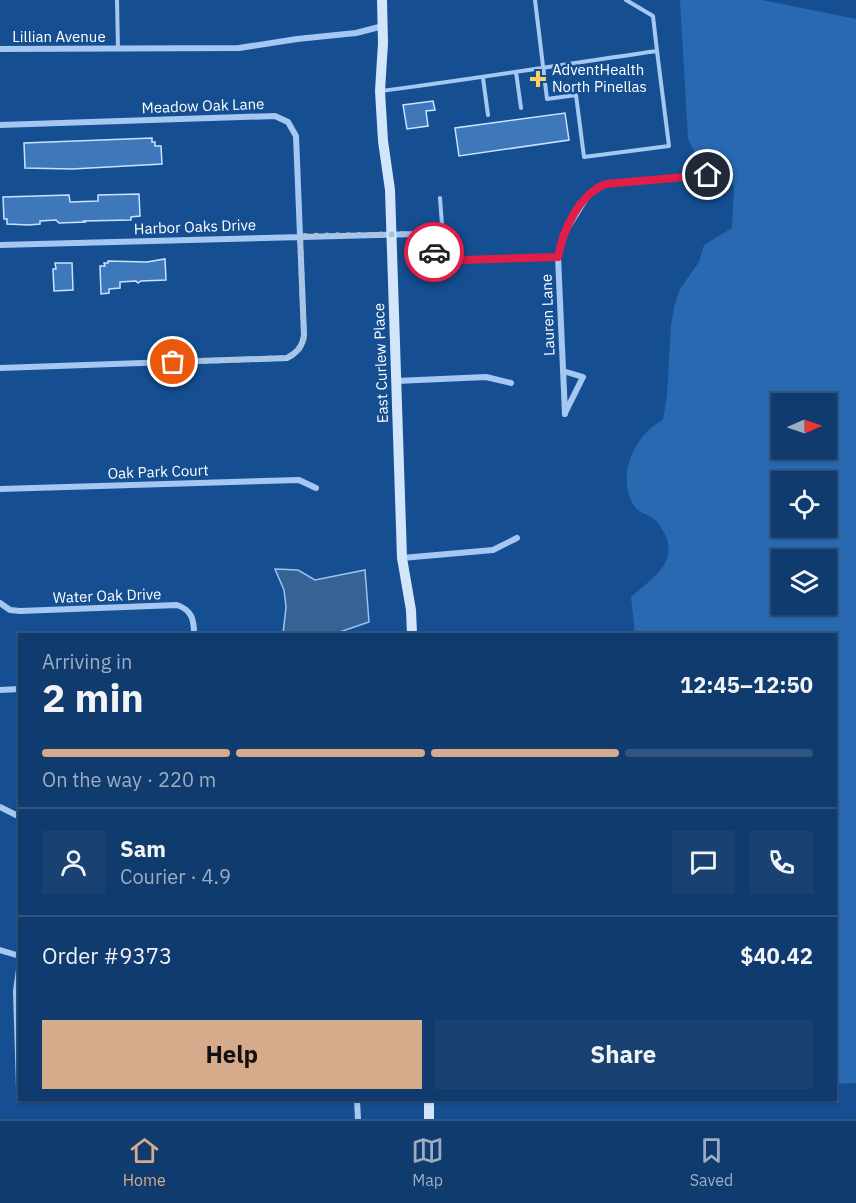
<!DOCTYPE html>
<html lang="en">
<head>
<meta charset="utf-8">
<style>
  :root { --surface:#103b6e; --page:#194273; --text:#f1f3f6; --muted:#9cadc2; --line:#305581; --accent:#d6ab8b }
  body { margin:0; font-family:"IBM Plex Sans",sans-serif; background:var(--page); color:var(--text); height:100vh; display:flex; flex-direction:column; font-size:22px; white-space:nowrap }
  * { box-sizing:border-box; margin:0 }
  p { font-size:20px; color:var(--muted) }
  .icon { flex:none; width:33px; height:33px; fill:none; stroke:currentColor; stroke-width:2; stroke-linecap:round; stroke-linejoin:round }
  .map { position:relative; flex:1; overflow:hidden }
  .drawer { position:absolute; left:18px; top:633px; width:819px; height:468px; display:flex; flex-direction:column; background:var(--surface); border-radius:0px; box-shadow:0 2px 4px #0004,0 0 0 2px var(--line) }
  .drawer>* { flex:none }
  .needle { width:39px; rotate:88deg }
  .buttons { position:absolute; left:771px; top:393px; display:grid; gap:12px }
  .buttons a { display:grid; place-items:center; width:66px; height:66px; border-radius:0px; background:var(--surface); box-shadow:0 2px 4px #0004,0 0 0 2px var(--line); font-size:30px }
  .pin { position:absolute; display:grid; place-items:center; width:51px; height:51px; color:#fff; margin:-26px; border:3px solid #fff; border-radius:50%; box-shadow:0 2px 6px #0007 }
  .courier { position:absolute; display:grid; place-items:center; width:60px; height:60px; margin:-30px; border:4px solid #e11d48; border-radius:50%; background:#fff; color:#222; box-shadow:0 2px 8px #0007 }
  .headline em { font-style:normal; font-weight:700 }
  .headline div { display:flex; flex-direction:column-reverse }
  .headline { display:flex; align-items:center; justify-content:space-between; height:102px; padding:0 24px }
  h1 { font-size:39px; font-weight:700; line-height:45px }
  .bar { display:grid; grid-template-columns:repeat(4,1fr); gap:9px 6px; align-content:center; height:72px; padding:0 24px }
  .bar i { height:8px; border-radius:4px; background:var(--line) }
  .bar .current { background:var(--accent) }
  .bar p { grid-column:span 4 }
  .line { display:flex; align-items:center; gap:15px; padding:0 24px; border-top:2px solid var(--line) }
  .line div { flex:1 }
  .round { display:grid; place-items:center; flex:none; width:63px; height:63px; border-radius:0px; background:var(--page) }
  .button { display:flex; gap:12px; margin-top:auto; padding:12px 24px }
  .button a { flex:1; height:69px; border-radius:0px; background:var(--accent); color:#111; font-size:24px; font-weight:700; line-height:69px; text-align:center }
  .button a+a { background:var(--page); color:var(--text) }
  .dock { display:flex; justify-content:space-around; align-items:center; height:84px; border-top:2px solid var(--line); background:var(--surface); font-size:16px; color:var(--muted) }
  .dock a { display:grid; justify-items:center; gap:3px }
  .dock .current { color:var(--accent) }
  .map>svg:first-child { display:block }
  .green { fill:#2869b1; fill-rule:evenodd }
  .water { fill:#386293; stroke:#96c4f4; stroke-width:1.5 }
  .building { fill:#3e78ba; stroke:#cbe2fc; stroke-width:1.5 }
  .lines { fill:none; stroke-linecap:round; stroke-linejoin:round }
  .lane { stroke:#a4c8f1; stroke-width:4 }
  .street { stroke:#a4c8f1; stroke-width:6 }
  .secondary { stroke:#d2e5fb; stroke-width:10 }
  .done { stroke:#adc1d9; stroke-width:6; stroke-dasharray:0 10.8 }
  .route { stroke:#e11d48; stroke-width:8 }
  .poi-dot { fill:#ffce63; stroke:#154f92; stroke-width:2 }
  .labels { text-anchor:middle; stroke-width:5; stroke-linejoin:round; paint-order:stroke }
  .street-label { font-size:15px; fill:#fff; stroke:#154f92 }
  .poi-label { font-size:15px; fill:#fff; stroke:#154f92; text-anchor:start }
</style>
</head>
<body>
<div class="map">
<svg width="856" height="1119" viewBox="0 0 856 1119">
  <rect width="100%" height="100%" fill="#154f92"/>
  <path class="green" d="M680,0H762L856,19V1083L836,1084V634H635L631,597C657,575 685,557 657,522C652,515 639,514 635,507C615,478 634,434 663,420L667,395L671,325L674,307L680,289L699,262L704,245L732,228L734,188L727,158L700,162L688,139ZM782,404H826V448H782ZM782,482H826V526H782ZM782,560H826V604H782Z"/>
  <path class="water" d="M275,569L298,570L315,580L365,570L369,622L334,634H283L286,607L284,590Z"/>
  <path class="building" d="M433,101L435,110L426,111L428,126L407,129L403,105Z
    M565,113L569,140L459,156L455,128Z
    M152,138V142H155V146H161L162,164L72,169L25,168L24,143Z
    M139,194L140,216L131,217V220L84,221L85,222L59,223L56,220L40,221V224L29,225L7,224V219H4L3,197L69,195L70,202L98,201V195Z
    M165,259L166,280L141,281L138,283L136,281L120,282V288L109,289V293L101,294L100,266H105L104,263H108V261L147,262Z
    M55,263H72L73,290L54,291L53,269H56Z"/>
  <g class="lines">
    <path class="lane" d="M117,0L118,49
      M535,0L547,99L576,95L584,157L669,146L657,51
      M516,72L521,108
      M483,78L488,115
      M381,91C474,79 565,64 657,51L653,16L626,0
      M440,198L443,238"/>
    <path class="street" d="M0,49L239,48L297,39L356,33L383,26
      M0,125L275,116L288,122L296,136L304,335C303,346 297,353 287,358L0,368
      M416,234L431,233L443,238L448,253
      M0,245L416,234C435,261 438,247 462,260L558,257
      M563,371L583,377L565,413
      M396,381L486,377L511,383
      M565,414L558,257L565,232L587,197L598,187L606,184L708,175
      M0,489L299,480L316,488
      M402,558L493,550L517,538
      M0,603L10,610L20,611L177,605C192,610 194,620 194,634
      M0,690L20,689
      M0,807L20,817
      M0,950L20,956
      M19,1089L16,991L20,962
      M357,1100L358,1119"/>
    <path class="secondary" d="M382,0L383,43L380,91L383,141L390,190L402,558L411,610L412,634
      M429,1100V1119"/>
  </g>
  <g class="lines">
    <path class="done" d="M173,362L287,358C297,353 303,346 304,335L300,236L416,234L429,250L434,252"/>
    <path class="route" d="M434,252L438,254L448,253L462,260L558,257C563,230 579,194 606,184L708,175"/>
  </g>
  <path class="poi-dot" d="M535 70h6v6h6v6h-6v6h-6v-6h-6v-6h6z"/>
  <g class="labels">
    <g class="street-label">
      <text x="59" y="42">Lillian Avenue</text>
      <text transform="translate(203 106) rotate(-2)" y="5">Meadow Oak Lane</text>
      <text transform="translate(195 227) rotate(-2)" y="5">Harbor Oaks Drive</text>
      <text transform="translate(548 315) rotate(-92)" y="5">Lauren Lane</text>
      <text transform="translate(381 363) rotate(-92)" y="5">East Curlew Place</text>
      <text transform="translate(158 472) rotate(-2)" y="5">Oak Park Court</text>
      <text transform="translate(107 596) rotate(-2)" y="5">Water Oak Drive</text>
    </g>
    <g class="poi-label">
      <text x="552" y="75">AdventHealth<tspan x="552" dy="17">North Pinellas</tspan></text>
    </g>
  </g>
</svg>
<div class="buttons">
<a><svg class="needle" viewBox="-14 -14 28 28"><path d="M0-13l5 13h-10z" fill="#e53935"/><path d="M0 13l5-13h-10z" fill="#9cadc2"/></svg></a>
<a><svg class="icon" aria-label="locate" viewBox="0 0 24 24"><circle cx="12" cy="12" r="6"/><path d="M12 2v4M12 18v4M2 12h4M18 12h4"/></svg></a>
<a><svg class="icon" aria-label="layers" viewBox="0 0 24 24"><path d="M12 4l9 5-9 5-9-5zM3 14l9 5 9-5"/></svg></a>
</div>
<div class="pin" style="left:173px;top:362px;background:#ea580c"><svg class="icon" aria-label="bag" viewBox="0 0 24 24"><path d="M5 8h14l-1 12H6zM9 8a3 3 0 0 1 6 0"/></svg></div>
<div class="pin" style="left:708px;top:175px;background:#1f2937"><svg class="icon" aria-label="home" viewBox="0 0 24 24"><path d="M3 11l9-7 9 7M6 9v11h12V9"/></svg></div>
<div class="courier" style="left:434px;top:252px"><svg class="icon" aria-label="car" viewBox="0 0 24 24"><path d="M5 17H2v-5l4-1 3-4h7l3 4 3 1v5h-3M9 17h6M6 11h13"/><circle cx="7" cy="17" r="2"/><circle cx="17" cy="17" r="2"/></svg></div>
<section class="drawer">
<div class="headline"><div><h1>2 min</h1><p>Arriving in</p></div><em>12:45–12:50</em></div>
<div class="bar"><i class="current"></i><i class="current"></i><i class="current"></i><i></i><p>On the way · 220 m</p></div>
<div class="line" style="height:108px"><a class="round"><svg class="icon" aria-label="person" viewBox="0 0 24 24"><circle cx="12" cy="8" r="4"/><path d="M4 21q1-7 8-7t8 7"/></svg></a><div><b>Sam</b><p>Courier · 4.9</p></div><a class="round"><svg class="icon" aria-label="chat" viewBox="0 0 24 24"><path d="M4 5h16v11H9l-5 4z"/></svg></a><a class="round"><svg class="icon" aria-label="phone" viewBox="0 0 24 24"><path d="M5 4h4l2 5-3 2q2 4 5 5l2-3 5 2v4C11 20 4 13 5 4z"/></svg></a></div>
<div class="line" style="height:78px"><div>Order #9373</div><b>$40.42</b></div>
<div class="button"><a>Help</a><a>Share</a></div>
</section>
</div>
<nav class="dock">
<a class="current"><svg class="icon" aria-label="home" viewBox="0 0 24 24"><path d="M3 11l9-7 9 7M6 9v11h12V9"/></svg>Home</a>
<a><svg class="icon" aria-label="map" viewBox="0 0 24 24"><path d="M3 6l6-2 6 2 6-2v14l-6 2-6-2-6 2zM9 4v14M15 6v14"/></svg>Map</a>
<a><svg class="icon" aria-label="saved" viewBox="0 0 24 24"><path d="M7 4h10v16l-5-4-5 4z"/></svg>Saved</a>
</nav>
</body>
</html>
